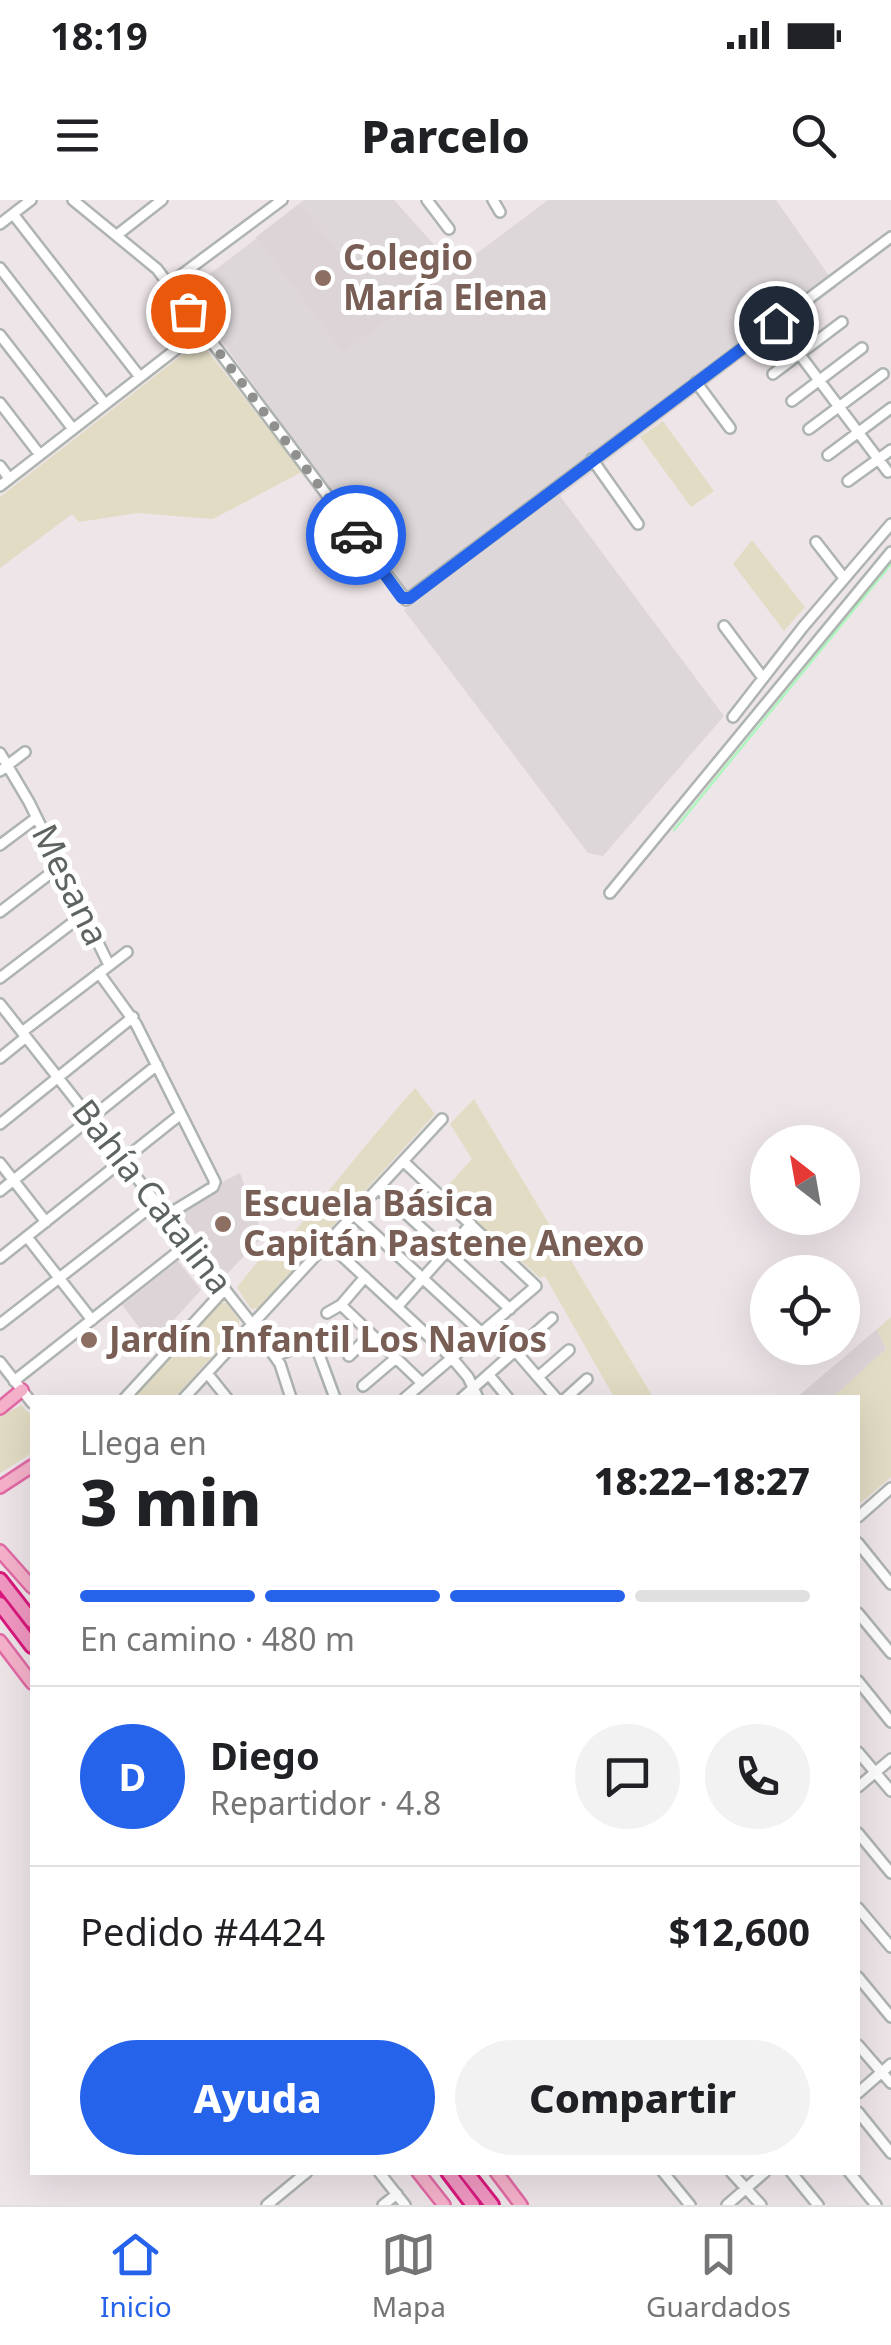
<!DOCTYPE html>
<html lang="es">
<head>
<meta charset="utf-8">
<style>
  :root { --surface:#fff; --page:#f2f2f2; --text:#202124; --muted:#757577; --line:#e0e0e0; --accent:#2563eb }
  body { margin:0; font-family:"Noto Sans",sans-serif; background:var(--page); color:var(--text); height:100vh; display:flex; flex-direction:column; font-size:38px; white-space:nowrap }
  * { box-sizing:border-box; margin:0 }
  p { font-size:32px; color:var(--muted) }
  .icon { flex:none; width:55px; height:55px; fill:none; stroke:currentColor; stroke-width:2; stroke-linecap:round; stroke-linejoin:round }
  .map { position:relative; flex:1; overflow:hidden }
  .panel { position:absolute; left:30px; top:1195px; width:830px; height:780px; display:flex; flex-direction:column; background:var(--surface); border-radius:0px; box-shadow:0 10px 40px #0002 }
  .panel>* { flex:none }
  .needle { width:65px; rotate:329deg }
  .fabs { position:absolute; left:750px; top:925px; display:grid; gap:20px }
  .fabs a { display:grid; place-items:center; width:110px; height:110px; border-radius:50%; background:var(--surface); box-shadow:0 10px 40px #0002; font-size:50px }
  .pin { position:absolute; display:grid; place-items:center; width:85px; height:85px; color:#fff; margin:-42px; border:5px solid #fff; border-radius:50%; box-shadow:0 2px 10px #0007 }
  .courier { position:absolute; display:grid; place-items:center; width:100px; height:100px; margin:-50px; border:8px solid #2563eb; border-radius:50%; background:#fff; color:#222; box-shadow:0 2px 12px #0007 }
  .overview em { font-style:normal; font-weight:800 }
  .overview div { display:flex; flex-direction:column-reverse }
  .overview { display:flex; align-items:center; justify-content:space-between; height:170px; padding:0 50px }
  h1 { font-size:65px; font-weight:800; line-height:75px }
  .bar { display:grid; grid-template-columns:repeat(4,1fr); gap:15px 10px; align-content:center; height:120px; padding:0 50px }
  .bar i { height:12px; border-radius:8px; background:var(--line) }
  .bar .on { background:var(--accent) }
  .bar p { grid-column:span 4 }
  .line { display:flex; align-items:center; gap:25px; padding:0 50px; border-top:2px solid var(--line) }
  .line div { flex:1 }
  .round { display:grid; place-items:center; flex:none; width:105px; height:105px; border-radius:52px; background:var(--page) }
  .action { display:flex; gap:20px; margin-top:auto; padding:20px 50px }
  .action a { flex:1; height:115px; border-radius:60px; background:var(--accent); color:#fff; font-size:40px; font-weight:800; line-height:115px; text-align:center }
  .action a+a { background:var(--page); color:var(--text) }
  .status { display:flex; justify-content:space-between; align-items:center; height:70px; padding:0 50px; background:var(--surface); direction:ltr }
  .status svg { height:28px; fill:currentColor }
  header { display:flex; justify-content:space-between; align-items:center; height:130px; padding:0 50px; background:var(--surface); font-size:45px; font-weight:800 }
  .menu { display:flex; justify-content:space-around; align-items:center; height:140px; border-top:2px solid var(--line); background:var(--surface); font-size:28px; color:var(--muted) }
  .menu a { display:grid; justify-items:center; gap:5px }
  .menu .on { color:var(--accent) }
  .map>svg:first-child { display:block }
  .industrial { fill:#ddd7d9 }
  .education { fill:#ddd4d8 }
  .green { fill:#e2dcc4 }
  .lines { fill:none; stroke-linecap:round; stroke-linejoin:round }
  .stream { stroke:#adf6be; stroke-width:2.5 }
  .minor-casing { stroke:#aeb4b0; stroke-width:14 }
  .major-casing { stroke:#e26aa5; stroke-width:16 }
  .highway-casing { stroke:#da197e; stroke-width:18 }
  .minor { stroke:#fff; stroke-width:9 }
  .major { stroke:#f6b2cb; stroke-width:11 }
  .highway { stroke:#f198c2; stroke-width:12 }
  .done { stroke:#90918f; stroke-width:10; stroke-dasharray:0 18 }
  .route { stroke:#2563eb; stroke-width:12 }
  .education-dot { fill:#8d6e63; stroke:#fff; stroke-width:4 }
  .labels { text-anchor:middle; stroke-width:10; stroke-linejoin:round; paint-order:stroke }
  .education-label { font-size:35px; font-weight:bold; fill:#785e54; stroke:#fff; text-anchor:start }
  .street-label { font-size:35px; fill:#5d645f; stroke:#fff }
</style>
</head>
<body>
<div class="status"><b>18:19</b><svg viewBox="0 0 49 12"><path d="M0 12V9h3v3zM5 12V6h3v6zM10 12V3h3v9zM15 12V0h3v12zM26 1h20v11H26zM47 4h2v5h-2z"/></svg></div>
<header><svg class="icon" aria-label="menu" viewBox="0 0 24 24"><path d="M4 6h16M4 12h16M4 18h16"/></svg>Parcelo<svg class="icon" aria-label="search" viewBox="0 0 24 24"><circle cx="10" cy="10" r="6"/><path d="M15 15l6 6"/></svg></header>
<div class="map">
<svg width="891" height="2005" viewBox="0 0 891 2005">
  <rect width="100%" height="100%" fill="#eee5e9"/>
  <path class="industrial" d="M304,0H394L456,69L548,0H776L837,87L560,296L724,516L603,656L588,653L404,410L412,403L186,92L257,38L342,153L391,116L300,3Z"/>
  <path class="education" d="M300,3L392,117L342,153L256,37Z
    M240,973L263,1036L226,1075L178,1012L221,988L220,983Z
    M178,1061L201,1090L152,1144L122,1105Z
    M877,1129L886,1149L834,1197L796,1198Z"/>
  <path class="green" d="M200,141L302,272L213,319L137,313L79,322L72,314L0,368V297Z
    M663,221L714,291L691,307L640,237Z
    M752,340L805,407L784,431L733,364Z
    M415,888L435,914L258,1108L251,1109L237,1087L260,1059L268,1062C319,1005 363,946 415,888Z
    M474,899L653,1197H614L545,1076L540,1078L443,991L472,959L450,924Z
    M220,1103H227L239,1119V1127L175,1197H133Z
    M891,1117V1277L858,1305V1198L833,1197L886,1149L877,1129Z
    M21,1205L32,1216V1253L0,1273V1217Z"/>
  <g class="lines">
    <path class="stream" d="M674,630L891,364"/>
    <defs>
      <path id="minor" d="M73,0L157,69L406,400L891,37
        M427,0L449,29
        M493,0L500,12
        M13,14L140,177
        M0,24L31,0
        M117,35L162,0
        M0,68L105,204
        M169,84L282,0
        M776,123L888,272
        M0,135L73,229
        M773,174L842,122
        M696,182L730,228
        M792,201L862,148
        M0,203L40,255
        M809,229L883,174
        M828,255L891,208
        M592,259L638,324
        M0,266L9,278
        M848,281L891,250
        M0,286L202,129
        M816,342L844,378
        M724,426L763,478
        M733,517L803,427L891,324
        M0,553L29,602L109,765
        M0,571L25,552
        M0,645L36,618
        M610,693L891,352
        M0,712L60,666
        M99,773L136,824L215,982L213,987L167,1015
        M0,778L84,714
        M0,804L252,1124L280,1164L291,1198
        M22,832L127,752
        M0,858L26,837
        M0,924L133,817
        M403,961L536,1086L405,1198
        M0,963L46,1022
        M378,988L510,1109
        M0,991L157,865
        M354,1015L482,1133
        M27,1037L92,1120
        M328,1043L452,1158L468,1177L478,1198
        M0,1058L181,914
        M341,1105L422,1183
        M397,1107L471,1024
        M327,1113L341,1105L365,1077
        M0,1124L157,1002
        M517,1153L556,1198
        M275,1156L314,1141L335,1198
        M349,1156L371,1134
        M0,1162L32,1203
        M207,1173L227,1198
        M489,1175L508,1198
        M538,1177L569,1150
        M14,1181L189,1043
        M363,1186L396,1158
        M125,1198L225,1089
        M184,1198L442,919
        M462,1198L552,1118
        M566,1198L587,1179
        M858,1317L891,1288
        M858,1343L891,1384
        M858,1413L891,1453
        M858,1481L891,1522
        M858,1552L891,1591
        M858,1587L891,1559
        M858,1633L891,1673
        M858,1708L891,1747
        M858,1777L891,1817
        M858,1845L891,1883
        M858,1893L891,1864
        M858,1912L891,1953
        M379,1972L405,2005
        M663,1972L690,2005
        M731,1972L761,2005
        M791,1972L818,2005
        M849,1972L876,2005
        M267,2005L307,1972
        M383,2005L397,1994
        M727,2005L765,1972"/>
      <path id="major" d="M0,1208L22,1190
        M0,1287L32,1266
        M0,1351L32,1387
        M0,1441L32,1483
        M418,1972L444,2005
        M496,1972L521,2005"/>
      <path id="highway" d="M0,1380L32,1421
        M0,1404L32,1446
        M448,1972L473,2005
        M466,1972L492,2005"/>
    </defs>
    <use href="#minor" class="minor-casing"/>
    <use href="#major" class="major-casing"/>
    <use href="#highway" class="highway-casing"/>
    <use href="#minor" class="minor"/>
    <use href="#major" class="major"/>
    <use href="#highway" class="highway"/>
  </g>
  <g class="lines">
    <path class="done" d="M188,111L356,335"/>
    <path class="route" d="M356,335L402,398H410L776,123"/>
  </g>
  <g class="education-dot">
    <circle cx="323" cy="78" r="10"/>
    <circle cx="223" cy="1024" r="10"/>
    <circle cx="89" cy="1140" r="10"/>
  </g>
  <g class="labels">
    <g class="education-label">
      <text x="343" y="70">Colegio<tspan x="343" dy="40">María Elena</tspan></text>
      <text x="243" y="1016">Escuela Básica<tspan x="243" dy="40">Capitán Pastene Anexo</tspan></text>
      <text x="109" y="1152">Jardín Infantil Los Navíos</text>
    </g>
    <g class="street-label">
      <text transform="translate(70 685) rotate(64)" y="12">Mesana</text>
      <text transform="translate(152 997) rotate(52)" y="12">Bahía Catalina</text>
    </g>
  </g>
</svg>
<div class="fabs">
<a><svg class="needle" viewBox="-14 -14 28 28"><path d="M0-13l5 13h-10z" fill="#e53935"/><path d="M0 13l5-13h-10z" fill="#757577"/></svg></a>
<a><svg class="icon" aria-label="locate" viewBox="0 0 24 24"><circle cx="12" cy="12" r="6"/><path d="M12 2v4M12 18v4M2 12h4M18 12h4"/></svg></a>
</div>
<div class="pin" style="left:188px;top:111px;background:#ea580c"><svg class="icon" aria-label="bag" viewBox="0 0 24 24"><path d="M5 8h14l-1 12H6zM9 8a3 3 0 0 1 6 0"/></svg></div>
<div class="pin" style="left:776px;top:123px;background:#1f2937"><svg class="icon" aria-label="home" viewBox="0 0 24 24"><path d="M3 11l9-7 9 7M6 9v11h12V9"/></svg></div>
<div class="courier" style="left:356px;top:335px"><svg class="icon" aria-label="car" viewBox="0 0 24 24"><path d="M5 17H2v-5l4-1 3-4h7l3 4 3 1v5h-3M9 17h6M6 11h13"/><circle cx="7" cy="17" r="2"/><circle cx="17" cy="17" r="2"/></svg></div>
<section class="panel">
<div class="overview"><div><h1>3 min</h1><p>Llega en</p></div><em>18:22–18:27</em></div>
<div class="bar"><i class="on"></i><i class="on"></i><i class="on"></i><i></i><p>En camino · 480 m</p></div>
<div class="line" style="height:180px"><b class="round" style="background:var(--accent);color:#fff">D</b><div><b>Diego</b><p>Repartidor · 4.8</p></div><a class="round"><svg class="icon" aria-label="chat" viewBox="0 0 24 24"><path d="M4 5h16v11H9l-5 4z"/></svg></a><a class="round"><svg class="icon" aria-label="phone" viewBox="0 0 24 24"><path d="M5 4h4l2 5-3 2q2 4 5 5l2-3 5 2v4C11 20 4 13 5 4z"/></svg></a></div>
<div class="line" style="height:130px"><div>Pedido #4424</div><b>$12,600</b></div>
<div class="action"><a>Ayuda</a><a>Compartir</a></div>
</section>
</div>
<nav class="menu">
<a class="on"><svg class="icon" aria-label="home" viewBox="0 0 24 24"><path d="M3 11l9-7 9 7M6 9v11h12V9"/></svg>Inicio</a>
<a><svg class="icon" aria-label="map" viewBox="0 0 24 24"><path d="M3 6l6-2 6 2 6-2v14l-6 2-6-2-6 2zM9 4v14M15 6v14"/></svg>Mapa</a>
<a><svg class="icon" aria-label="saved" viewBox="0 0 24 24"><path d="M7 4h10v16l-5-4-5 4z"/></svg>Guardados</a>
</nav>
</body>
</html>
